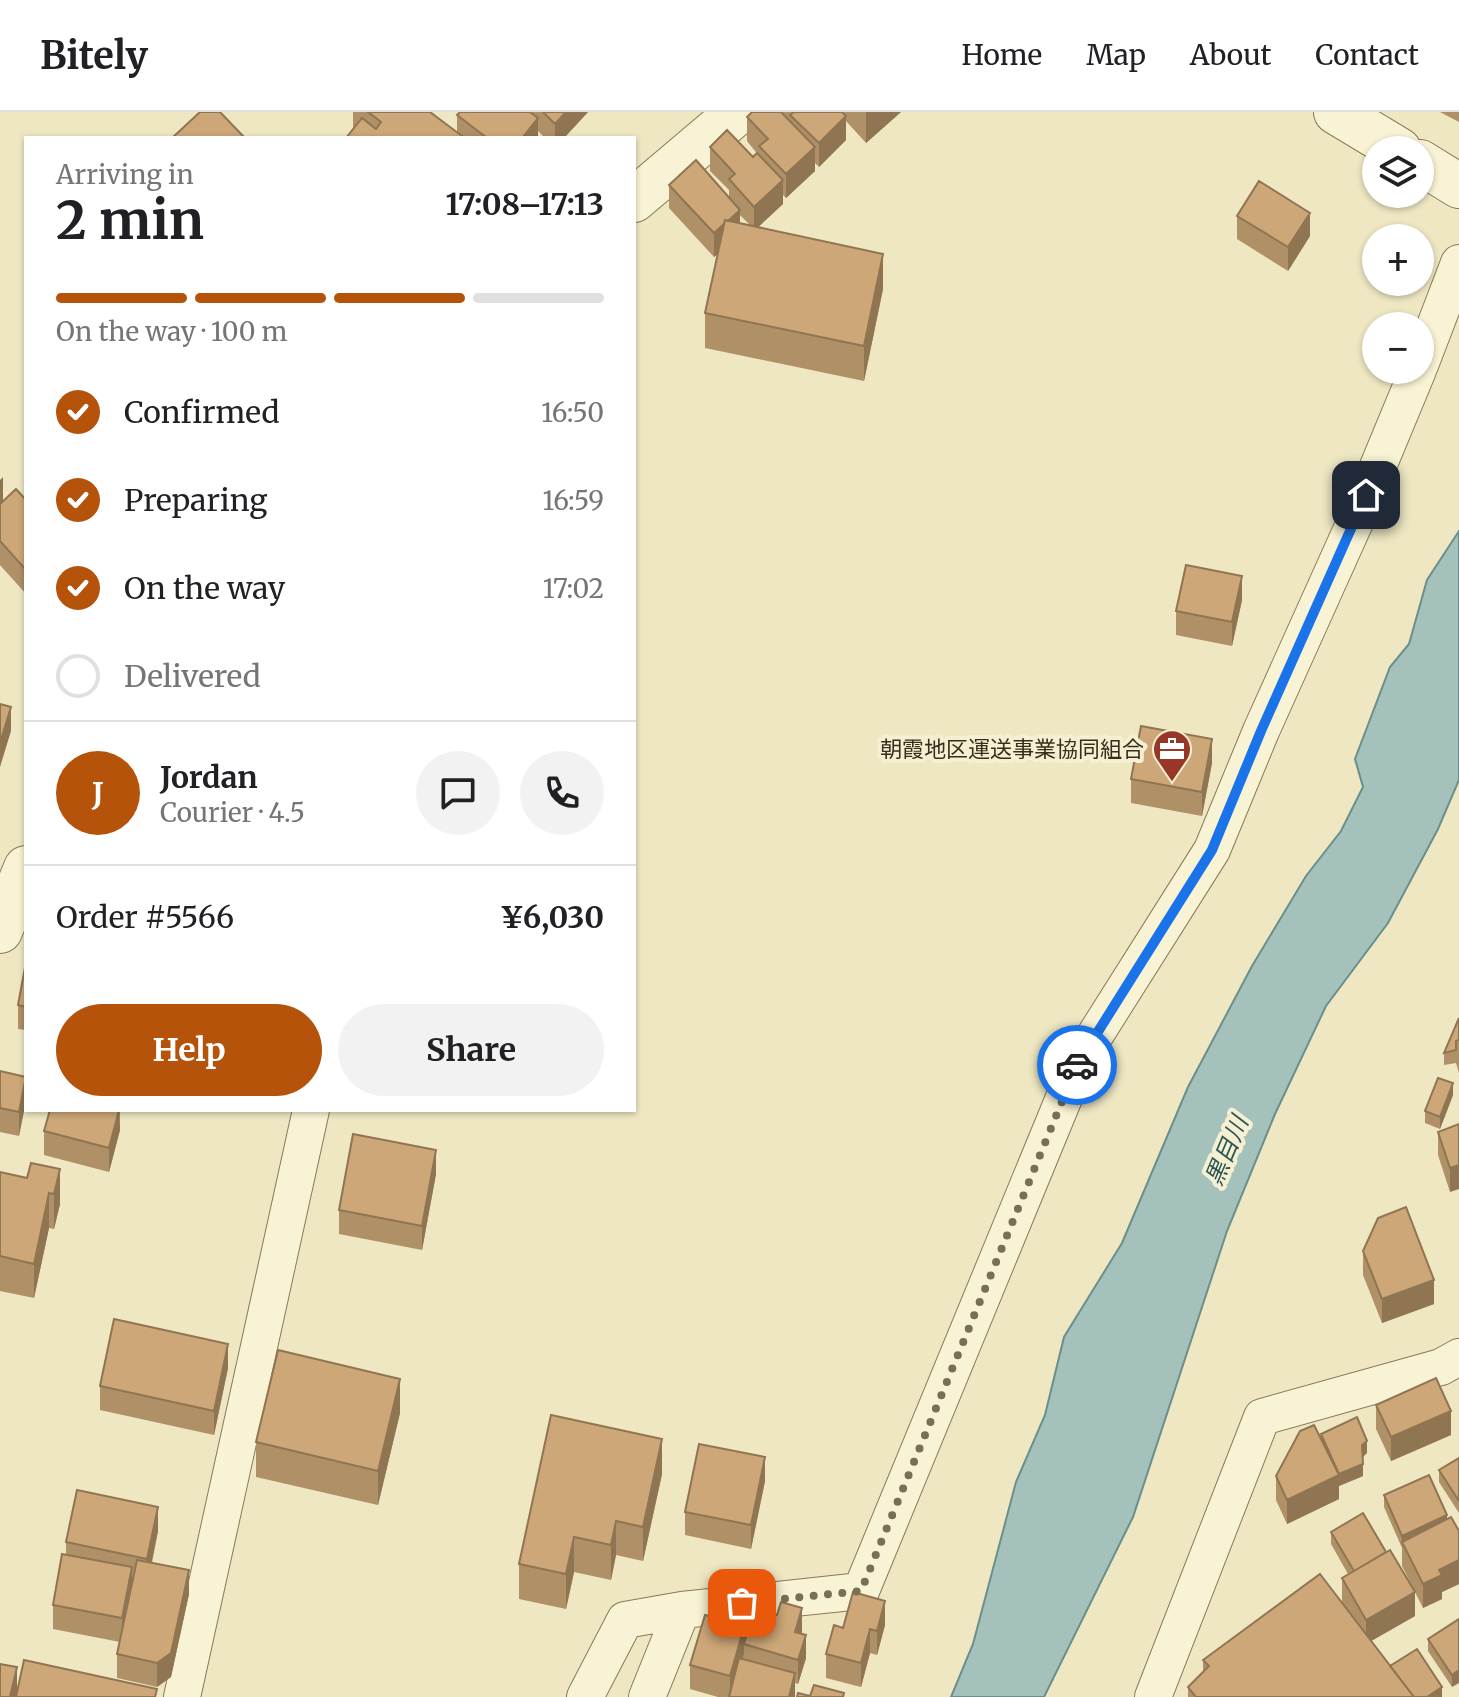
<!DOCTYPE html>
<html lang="en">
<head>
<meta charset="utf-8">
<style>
  :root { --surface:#fff; --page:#f2f2f2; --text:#202124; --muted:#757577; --line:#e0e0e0; --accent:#b45309 }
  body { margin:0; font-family:Merriweather,"Noto Sans JP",serif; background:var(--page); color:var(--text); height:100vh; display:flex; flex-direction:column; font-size:30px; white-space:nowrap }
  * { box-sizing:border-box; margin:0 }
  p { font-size:26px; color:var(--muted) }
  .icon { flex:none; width:44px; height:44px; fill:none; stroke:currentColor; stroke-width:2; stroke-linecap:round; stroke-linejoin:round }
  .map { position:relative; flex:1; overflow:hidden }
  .drawer { position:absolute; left:24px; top:24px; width:612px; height:976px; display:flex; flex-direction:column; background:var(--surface); border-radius:0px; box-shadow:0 2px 6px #0004 }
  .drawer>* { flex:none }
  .fabs { position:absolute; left:1362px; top:24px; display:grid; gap:16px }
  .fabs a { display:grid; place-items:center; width:72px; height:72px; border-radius:50%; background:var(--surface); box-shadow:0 2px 6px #0004; font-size:40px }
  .pin { position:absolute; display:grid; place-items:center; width:68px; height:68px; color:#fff; margin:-34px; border-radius:16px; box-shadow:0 4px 12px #0006 }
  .courier { position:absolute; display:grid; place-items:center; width:80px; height:80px; margin:-40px; border:6px solid #1a73e8; border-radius:50%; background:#fff; color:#222; box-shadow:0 2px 10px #0007 }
  .head em { font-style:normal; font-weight:700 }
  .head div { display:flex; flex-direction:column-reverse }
  .head { display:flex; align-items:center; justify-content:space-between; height:136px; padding:0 32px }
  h1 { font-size:52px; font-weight:700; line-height:60px }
  .bar { display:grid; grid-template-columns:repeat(4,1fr); gap:12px 8px; align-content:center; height:96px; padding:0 32px }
  .bar i { height:10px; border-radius:6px; background:var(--line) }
  .bar .active { background:var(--accent) }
  .bar p { grid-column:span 4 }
  .line { display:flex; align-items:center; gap:20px; padding:0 32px; border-top:2px solid var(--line) }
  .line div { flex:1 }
  .round { display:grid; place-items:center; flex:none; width:84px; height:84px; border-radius:42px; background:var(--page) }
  ol { padding:0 32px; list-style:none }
  li { display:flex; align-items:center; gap:24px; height:88px }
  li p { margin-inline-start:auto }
  li .icon { padding:8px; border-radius:50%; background:var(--accent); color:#fff; stroke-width:4 }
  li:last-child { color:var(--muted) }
  li i { width:44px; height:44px; border:4px solid var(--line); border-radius:50% }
  .button { display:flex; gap:16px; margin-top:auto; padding:16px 32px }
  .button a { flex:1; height:92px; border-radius:48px; background:var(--accent); color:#fff; font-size:32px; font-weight:700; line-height:92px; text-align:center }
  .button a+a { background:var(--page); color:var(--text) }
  header { display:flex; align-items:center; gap:48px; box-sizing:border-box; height:112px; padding:0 40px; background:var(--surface); border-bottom:2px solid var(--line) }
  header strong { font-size:38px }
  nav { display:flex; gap:44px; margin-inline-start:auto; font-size:28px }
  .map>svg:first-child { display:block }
  .water { fill:#a4c1bc; stroke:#6b8f8b; stroke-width:2 }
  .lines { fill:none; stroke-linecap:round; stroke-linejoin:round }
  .minor-casing { stroke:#887959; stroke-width:38 }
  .tertiary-casing { stroke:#887959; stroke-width:46 }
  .minor { stroke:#f9f3d5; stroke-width:36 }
  .tertiary { stroke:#f9f3d5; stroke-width:44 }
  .wall { fill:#b09066; fill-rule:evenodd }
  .shaded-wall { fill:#907553 }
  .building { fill:#cda777; stroke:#907553; stroke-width:2 }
  .done { stroke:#786f57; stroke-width:8; stroke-dasharray:0 14.4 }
  .route { stroke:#1a73e8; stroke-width:10 }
  .labels { text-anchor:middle; stroke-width:8; stroke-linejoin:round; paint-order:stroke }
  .poi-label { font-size:22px; fill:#382e1d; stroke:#f6f0d2; text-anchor:end }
  .water-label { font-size:24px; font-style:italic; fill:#2c5558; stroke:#f6f0d2 }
</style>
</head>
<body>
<header>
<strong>Bitely</strong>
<nav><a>Home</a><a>Map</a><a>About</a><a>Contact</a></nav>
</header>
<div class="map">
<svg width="1459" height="1585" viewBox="0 0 1459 1585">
  <rect width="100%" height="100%" fill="#eee7c2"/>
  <path class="water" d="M1459,419V668L1438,717L1388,811L1326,894L1275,1002L1227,1119L1133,1405L1044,1585H951L973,1532L1016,1370L1045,1303L1064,1225L1122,1131L1188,975L1252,854L1306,764L1341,719L1363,675L1355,647L1390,555L1409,532L1427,468Z"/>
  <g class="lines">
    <defs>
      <path id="minor" d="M1420,253L1459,151
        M182,1585L311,998
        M585,1585L625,1508L682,1498
        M647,1585L682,1498L861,1479L1080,947L1212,738L1261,619L1355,410L1418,258
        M1153,1585L1262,1305L1441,1255L1459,1245"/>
      <path id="tertiary" d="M1336,0L1399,38
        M1420,50L1459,74
        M634,88L738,0
        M0,819L26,756"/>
    </defs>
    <use href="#minor" class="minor-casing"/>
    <use href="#tertiary" class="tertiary-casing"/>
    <use href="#minor" class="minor"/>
    <use href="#tertiary" class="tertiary"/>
  </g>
  <path class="wall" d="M353,0H431L457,20V3L460,0H588L564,26H545L538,19V26H346L353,17Z
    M752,0H901L866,31L846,9V28L819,55L815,51V59L786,86L783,83V92L758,115L883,177L864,269L705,236V201L718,142L714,145L669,96V73L729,85V78L710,59V35L753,45L759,44L747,29V5ZM740,103L750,113L740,111Z
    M1440,0H1459V10Z
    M1237,104L1310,124L1288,159L1237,127Z
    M26,388V482L0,453V392Z
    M1242,488L1232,534L1176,523V499Z
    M1212,651L1202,704L1131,691V667Z
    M26,850V918L18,917V893Z
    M1459,906V961L1456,951L1444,953V941Z
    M0,959L26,965L19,1024L0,1020Z
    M1453,983L1440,1017L1425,1011V999Z
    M120,998V1018L109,1060L44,1043V1019Z
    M1459,1012L1450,1080L1438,1043V1020Z
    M60,1057V1092L54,1117L49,1116L34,1186L0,1179V1060L27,1066Z
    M436,1062L422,1138L339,1122V1098Z
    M1363,1139L1434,1192L1382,1211L1363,1163Z
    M228,1256L214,1323L100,1298V1274Z
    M1376,1293L1451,1323L1391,1349L1376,1317Z
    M400,1301L378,1393L256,1365V1330Z
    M1321,1322L1367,1341L1363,1345V1364L1339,1374V1387L1287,1412L1276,1388V1364L1321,1326Z
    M1459,1346V1401L1439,1370V1358Z
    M662,1362L643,1449L616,1443L611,1468L574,1460L566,1497L519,1487V1452Z
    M765,1369L751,1437L685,1423V1400Z
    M1384,1383L1447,1407L1459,1419V1472L1442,1480V1487L1423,1496L1402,1454V1436L1384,1395Z
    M158,1419L152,1451L189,1482L171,1565L157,1575L117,1566V1542L120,1530L53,1517V1493L66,1442V1430Z
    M1331,1420L1415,1504L1371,1529L1390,1554L1442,1585H1188V1575L1203,1560V1548L1342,1490V1466L1348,1462L1331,1432Z
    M777,1503L801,1521L806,1546L798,1572L795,1571V1585H718L690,1577V1553L748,1516Z
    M1459,1507L1452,1575L1428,1539V1527Z
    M885,1513L877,1543L870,1541L861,1575L826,1566V1542L843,1516Z"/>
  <path class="shaded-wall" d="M566,0H588L564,26H555V12Z
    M866,0H901L866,31Z
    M846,4V28L819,55V31Z
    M538,6V26H522Z
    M815,35V59L786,86V62Z
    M783,68V92L754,119V95Z
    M740,98V122L714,145V121Z
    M1310,101V124L1288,159V135Z
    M883,142V177L864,269V234Z
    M3,365V389L0,392V368Z
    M1242,464V488L1232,534V510Z
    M11,595V619L0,655V631Z
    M1212,627V651L1202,704V680Z
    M26,966V990L19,1024V1000Z
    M1453,971V983L1440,1017V1005Z
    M119,998L120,1018L109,1060V1036Z
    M436,1038V1062L422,1138V1114Z
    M1459,1053V1077L1450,1080V1056Z
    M60,1057V1092L54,1117V1082Z
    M49,1081V1116L34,1186V1152Z
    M1434,1168V1192L1382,1211V1187Z
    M228,1232V1256L214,1323V1299Z
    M400,1267V1301L378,1393V1359Z
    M1451,1299V1323L1391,1349V1325Z
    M662,1327V1362L643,1449V1415Z
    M1367,1329V1341L1362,1345V1333Z
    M765,1345V1369L751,1437V1413Z
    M1363,1352V1364L1339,1374V1387L1287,1412V1388L1339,1362Z
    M158,1395V1419L147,1471V1447Z
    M1447,1403V1415L1402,1430V1424Z
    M616,1409V1443L611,1468V1433Z
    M574,1425V1460L566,1497V1462Z
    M1459,1448V1472L1442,1480V1487L1423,1496V1472L1439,1458Z
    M132,1455V1479L122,1530V1506Z
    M189,1458V1482L171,1565L157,1575V1551Z
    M1415,1480V1504L1366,1532V1508Z
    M885,1489V1513L877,1543V1519Z
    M802,1496V1520L795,1543V1520Z
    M748,1502V1526L744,1532V1542L730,1585V1564Z
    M870,1517V1541L861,1575V1551Z
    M806,1523V1546L798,1572V1548Z
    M17,1555V1585H10Z
    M1459,1558V1571L1452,1575V1563Z
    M795,1561V1585H789Z
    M1442,1575V1585H1427Z"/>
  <path class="building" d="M200,0H220L245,26H172Z
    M368,0H430L462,24L460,26H346L362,6L376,17L381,10Z
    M460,0H530L538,6L522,26H487L457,3Z
    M543,0H566L555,12Z
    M752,0H781L815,35L786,62L759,34L768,27L747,5Z
    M794,0H842L846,4L819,31L790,3Z
    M727,18L753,45L757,41L783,68L754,95L729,67L735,62L710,35Z
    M696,48L740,98L728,109L725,108L724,112L714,121L669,73Z
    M1259,69L1310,101L1288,135L1237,104Z
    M725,108L883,142L864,234L705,201Z
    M16,377L26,388V458L0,429V392Z
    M1186,453L1242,464L1232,510L1176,499Z
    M0,592L11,595L0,631Z
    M1141,614L1212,627L1202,680L1131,667Z
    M26,850V895L18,893Z
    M1459,906V928L1456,929V938L1444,941Z
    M0,959L26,965L19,1000L0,996Z
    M1438,966L1453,971L1440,1005L1425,999Z
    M50,998H119L109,1036L44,1019Z
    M1459,1012V1053L1450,1056L1438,1020Z
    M353,1022L436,1038L422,1114L339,1098Z
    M31,1051L60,1057L54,1082L49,1081L34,1152L0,1144V1060L27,1066Z
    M1406,1095L1434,1168L1382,1187L1363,1139L1378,1106Z
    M114,1207L228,1232L214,1299L100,1274Z
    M278,1238L400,1267L378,1359L256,1330Z
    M1436,1266L1451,1299L1391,1325L1376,1293Z
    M551,1303L662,1327L643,1415L616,1409L611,1433L574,1425L566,1462L519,1452Z
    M1357,1305L1367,1329L1362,1333L1363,1352L1339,1362L1321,1322Z
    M1314,1313L1339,1363L1287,1388L1276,1364L1300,1319Z
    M699,1332L765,1345L751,1413L685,1400Z
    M1459,1346V1389L1439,1358Z
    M1429,1363L1447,1403L1402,1424L1384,1383Z
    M77,1378L158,1395L147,1447L66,1430Z
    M1363,1401L1386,1440L1354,1459L1331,1420Z
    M1451,1405L1459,1419V1448L1439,1458L1442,1463L1423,1472L1402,1430Z
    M1390,1438L1415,1480L1366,1508L1342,1466Z
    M62,1442L132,1455L122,1506L53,1493Z
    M137,1448L189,1458L171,1541L157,1551L117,1542Z
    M1320,1462L1414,1585H1196L1188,1575L1209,1554L1203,1548Z
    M853,1480L885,1489L877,1519L870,1517L861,1551L826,1542L834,1513L843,1516Z
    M781,1490L802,1496L795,1520L806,1523L798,1548L744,1532L754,1496L777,1503Z
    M721,1494L748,1502L730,1564L690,1553L705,1503L717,1506Z
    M1459,1507V1558L1452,1563L1428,1527Z
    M1417,1537L1442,1575L1427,1585H1414L1390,1554Z
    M739,1546L795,1561L789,1585H729Z
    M24,1548L157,1577L155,1585H16Z
    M0,1552L17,1555L10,1585H0Z
    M814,1573L844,1581L843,1585H797L798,1581L810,1584Z"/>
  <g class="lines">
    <path class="done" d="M742,1491L861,1479L1077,953"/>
    <path class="route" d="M1077,953L1212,738L1261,619L1366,383"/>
  </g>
  <defs>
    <symbol id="office-pin" viewBox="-11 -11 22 30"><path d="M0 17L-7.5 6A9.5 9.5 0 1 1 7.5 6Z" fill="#983728" stroke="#f6f0d2"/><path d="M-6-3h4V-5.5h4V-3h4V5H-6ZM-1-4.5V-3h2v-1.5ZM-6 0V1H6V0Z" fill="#fff"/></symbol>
  </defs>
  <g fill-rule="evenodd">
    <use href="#office-pin" x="1150" y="615" width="44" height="60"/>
  </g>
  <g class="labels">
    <g class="poi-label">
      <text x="1144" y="645">朝霞地区運送事業協同組合</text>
    </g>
    <g class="water-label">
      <text transform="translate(1227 1039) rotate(-67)" y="8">黒目川</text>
    </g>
  </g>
</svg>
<div class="fabs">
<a><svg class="icon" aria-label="layers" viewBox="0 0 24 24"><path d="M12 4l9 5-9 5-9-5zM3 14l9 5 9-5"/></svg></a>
<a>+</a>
<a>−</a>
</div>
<div class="pin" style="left:742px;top:1491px;background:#ea580c"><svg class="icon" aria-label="bag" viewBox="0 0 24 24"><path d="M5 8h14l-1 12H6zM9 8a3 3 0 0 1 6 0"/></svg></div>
<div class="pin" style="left:1366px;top:383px;background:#1f2937"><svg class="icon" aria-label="home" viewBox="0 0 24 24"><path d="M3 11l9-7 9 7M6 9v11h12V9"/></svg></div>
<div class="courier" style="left:1077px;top:953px"><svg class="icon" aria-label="car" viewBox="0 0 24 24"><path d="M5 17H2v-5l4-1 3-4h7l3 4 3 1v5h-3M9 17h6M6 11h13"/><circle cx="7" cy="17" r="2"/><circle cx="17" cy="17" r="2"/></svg></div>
<section class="drawer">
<div class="head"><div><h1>2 min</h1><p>Arriving in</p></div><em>17:08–17:13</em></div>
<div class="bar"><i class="active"></i><i class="active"></i><i class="active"></i><i></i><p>On the way · 100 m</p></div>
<ol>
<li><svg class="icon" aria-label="check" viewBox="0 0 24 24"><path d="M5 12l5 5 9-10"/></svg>Confirmed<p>16:50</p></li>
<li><svg class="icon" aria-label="check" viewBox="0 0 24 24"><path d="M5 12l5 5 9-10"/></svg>Preparing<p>16:59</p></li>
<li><svg class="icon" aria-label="check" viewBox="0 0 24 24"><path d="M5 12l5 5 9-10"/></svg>On the way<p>17:02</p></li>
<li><i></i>Delivered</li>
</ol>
<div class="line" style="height:144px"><b class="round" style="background:var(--accent);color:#fff">J</b><div><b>Jordan</b><p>Courier · 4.5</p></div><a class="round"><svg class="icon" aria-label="chat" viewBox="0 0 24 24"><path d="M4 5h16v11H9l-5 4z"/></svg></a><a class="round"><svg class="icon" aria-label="phone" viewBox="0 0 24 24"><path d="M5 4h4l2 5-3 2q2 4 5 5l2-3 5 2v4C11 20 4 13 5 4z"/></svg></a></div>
<div class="line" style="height:104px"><div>Order #5566</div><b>¥6,030</b></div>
<div class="button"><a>Help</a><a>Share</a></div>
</section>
</div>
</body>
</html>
